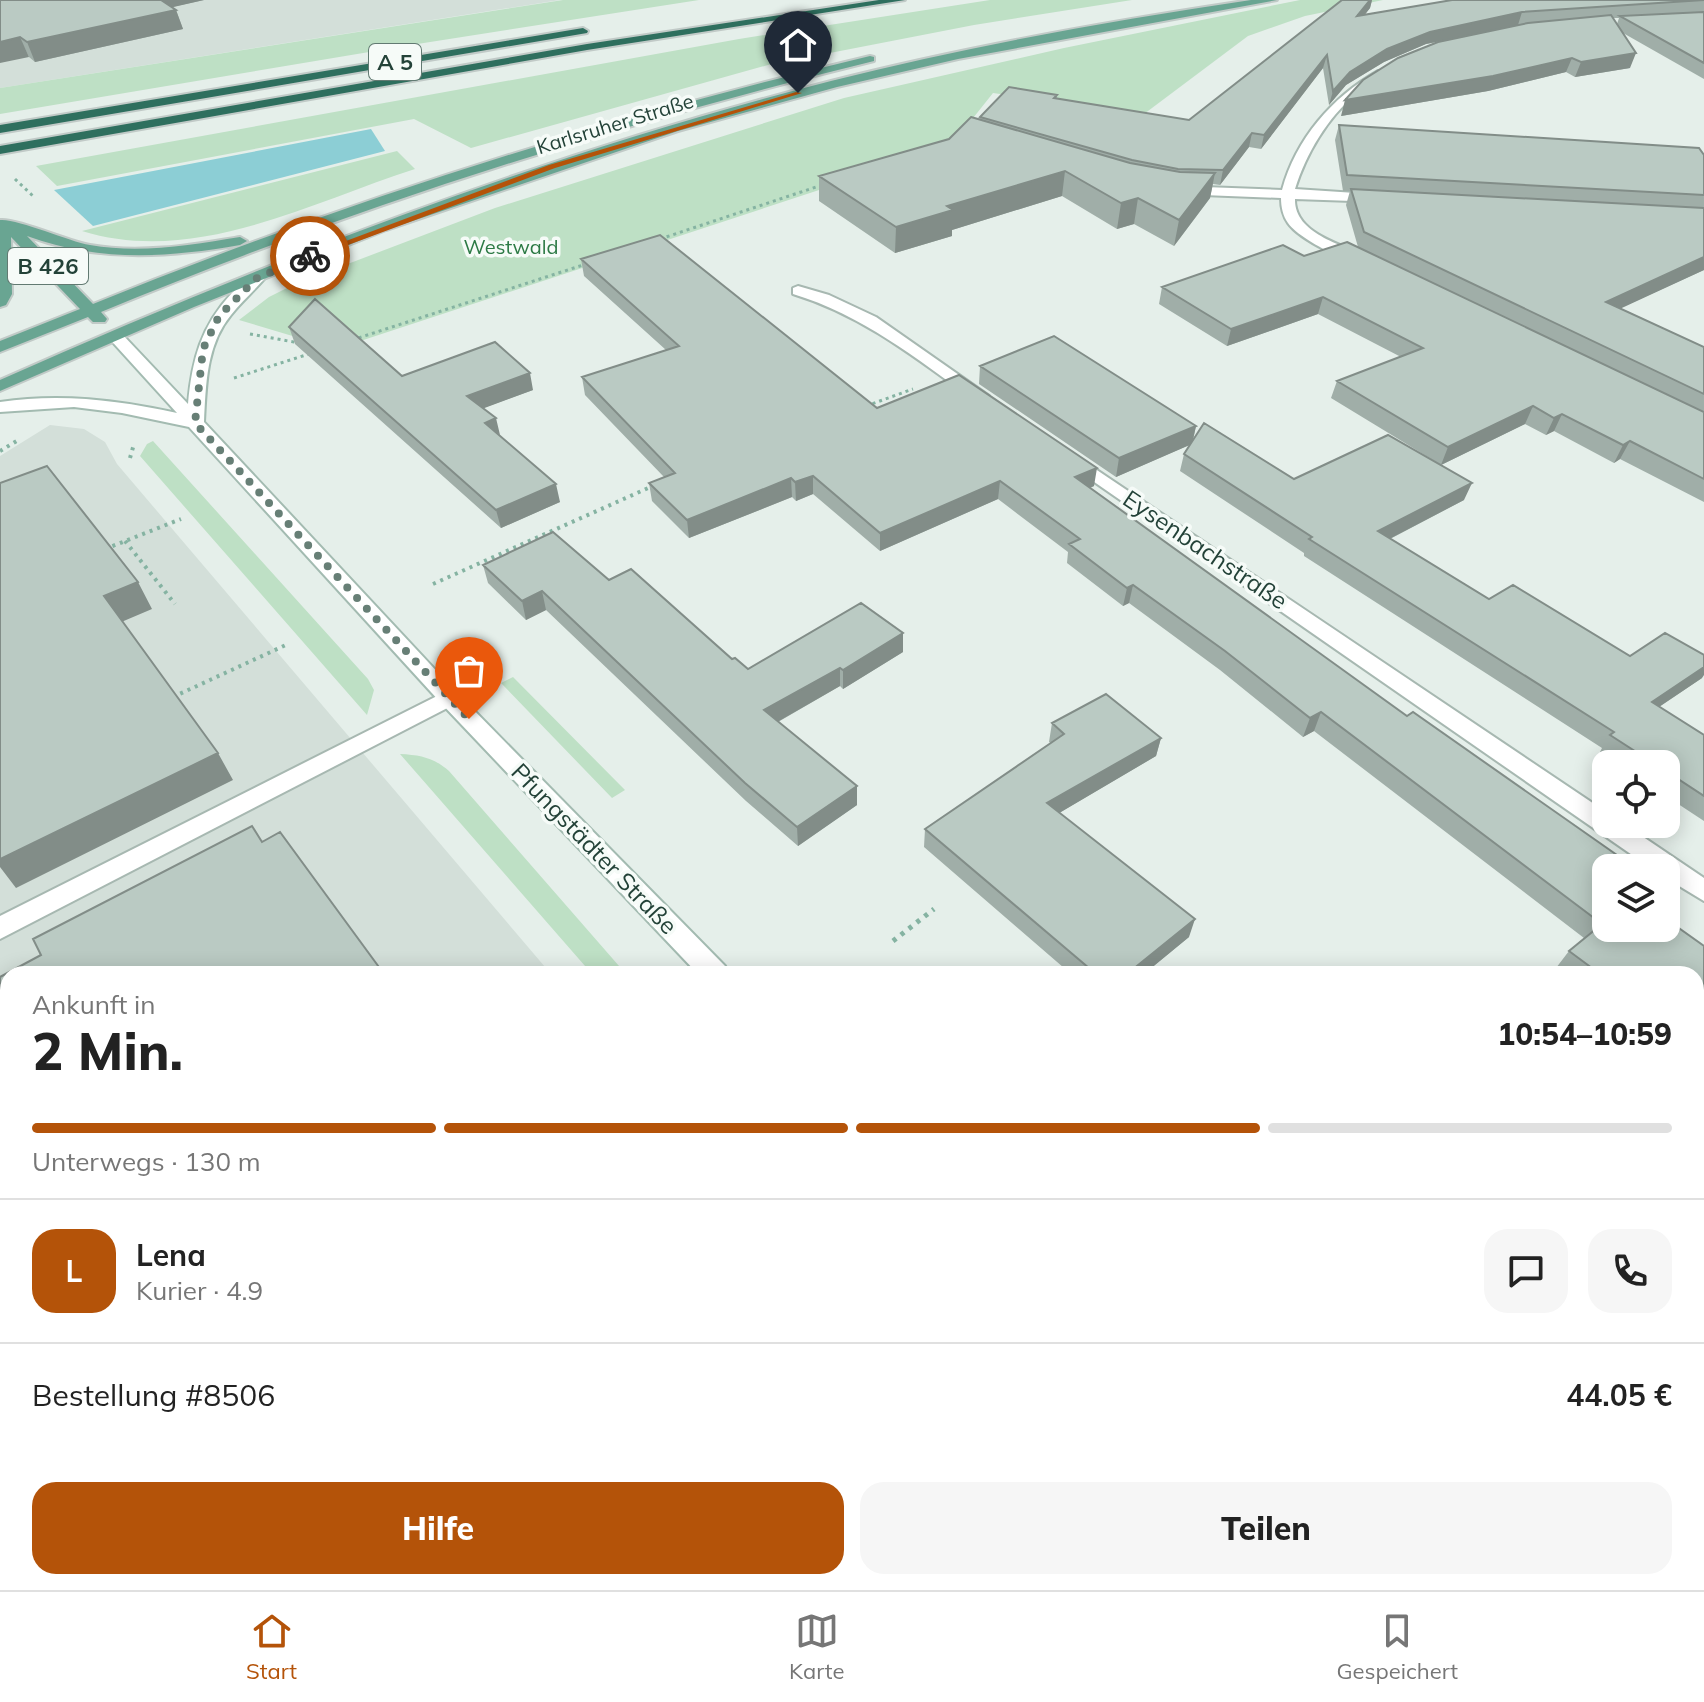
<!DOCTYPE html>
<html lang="de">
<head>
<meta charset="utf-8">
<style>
  :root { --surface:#fff; --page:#f6f6f6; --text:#222; --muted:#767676; --line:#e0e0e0; --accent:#b45309 }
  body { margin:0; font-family:Mulish,sans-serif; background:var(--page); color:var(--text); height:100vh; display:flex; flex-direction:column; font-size:30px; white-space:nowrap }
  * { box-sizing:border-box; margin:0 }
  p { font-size:26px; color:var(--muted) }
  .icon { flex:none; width:44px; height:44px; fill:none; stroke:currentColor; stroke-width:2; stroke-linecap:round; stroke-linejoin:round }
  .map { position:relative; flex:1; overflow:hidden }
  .drawer { position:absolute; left:0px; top:966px; width:1704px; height:624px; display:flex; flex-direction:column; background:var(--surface); border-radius:24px 24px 0 0; box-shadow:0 4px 20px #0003 }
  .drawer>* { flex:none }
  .controls { position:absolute; left:1592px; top:750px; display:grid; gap:16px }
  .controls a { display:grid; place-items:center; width:88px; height:88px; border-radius:16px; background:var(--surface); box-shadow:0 4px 20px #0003; font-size:40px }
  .pin { position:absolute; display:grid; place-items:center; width:68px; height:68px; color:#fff; margin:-82px -34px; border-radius:50% 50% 50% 0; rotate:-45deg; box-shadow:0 0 8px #0007 }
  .pin .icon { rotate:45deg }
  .courier { position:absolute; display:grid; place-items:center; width:80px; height:80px; margin:-40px; border:6px solid #b45309; border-radius:50%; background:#fff; color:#222; box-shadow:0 2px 10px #0007 }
  .overview em { font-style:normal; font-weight:800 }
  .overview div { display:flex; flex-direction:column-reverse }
  .overview { display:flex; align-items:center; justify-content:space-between; height:136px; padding:0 32px }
  h1 { font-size:52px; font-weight:800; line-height:60px }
  .bar { display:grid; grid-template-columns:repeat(4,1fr); gap:12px 8px; align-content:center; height:96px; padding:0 32px }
  .bar i { height:10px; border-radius:6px; background:var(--line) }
  .bar .selected { background:var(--accent) }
  .bar p { grid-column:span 4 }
  .line { display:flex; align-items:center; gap:20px; padding:0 32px; border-top:2px solid var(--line) }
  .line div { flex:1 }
  .round { display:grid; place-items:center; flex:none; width:84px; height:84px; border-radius:24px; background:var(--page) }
  .primary-button { display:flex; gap:16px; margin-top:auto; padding:16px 32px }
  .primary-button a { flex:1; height:92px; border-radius:24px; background:var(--accent); color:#fff; font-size:32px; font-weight:800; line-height:92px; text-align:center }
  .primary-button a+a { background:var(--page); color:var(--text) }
  .menu { display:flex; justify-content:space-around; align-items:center; height:112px; border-top:2px solid var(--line); background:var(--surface); font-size:22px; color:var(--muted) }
  .menu a { display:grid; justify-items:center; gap:4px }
  .menu .selected { color:var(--accent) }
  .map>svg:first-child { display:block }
  .built { fill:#d3dfd9 }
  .green { fill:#bee0c5 }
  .water { fill:#8cced5 }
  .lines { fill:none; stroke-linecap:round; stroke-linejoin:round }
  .service-casing { stroke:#a7b8b1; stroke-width:4 }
  .minor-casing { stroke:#a7b8b1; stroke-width:4 }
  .secondary-casing { stroke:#a3bbb1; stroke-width:4 }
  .primary-casing { stroke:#c1cac7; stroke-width:4 }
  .motorway-casing { stroke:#c1cac7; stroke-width:4 }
  .path-far3 { stroke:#85b3a2; stroke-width:3; stroke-dasharray:3 4; stroke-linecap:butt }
  .path-far2 { stroke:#85b3a2; stroke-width:4; stroke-dasharray:3 5; stroke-linecap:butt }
  .path-far1 { stroke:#85b3a2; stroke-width:5; stroke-dasharray:4 6; stroke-linecap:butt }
  .path { stroke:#85b3a2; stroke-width:7; stroke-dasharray:6 8; stroke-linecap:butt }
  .service { fill:#fff; fill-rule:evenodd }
  .minor { fill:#fff; fill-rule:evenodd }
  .secondary { fill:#fff; fill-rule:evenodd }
  .primary { fill:#69a592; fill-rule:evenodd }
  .motorway { fill:#2e6f5e; fill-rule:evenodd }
  .wall { fill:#a0aea8; fill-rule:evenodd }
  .shaded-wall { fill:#828d88 }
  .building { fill:#bacac3; stroke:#828d88; stroke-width:2 }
  .route { fill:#b45309 }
  .done { stroke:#677f76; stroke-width:8; stroke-dasharray:0 14.4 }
  .labels { text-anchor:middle; stroke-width:7; stroke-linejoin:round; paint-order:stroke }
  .far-street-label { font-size:20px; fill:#234238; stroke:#f6fbf8 }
  .far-park-label { font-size:20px; fill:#2c7a45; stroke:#f6fbf8 }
  .shield { fill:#f6fbf8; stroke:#627a72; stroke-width:2 }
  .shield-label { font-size:22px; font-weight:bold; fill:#234238 }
  .street-label { font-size:24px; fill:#234238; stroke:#f6fbf8 }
</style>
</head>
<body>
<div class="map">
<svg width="1704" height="1590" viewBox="0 0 1704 1590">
  <rect width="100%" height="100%" fill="#e5efea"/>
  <path class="built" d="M0,0H560L0,88Z
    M50,425L84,429L105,442L117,464L551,974H8V1582H1069L1076,1590H0V456Z"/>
  <path class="green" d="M563,0H699L411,45L0,114V88Z
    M990,0H1132L974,25L768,65L471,148L414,119L57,186L36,166L739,39Z
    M1300,0H1383L1305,16L1248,36L1144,114L993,93L950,147L336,349L239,320L269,297L295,284L495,208L844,98L1064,48Z
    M397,151L415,169C309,203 195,266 82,231Z
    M153,441L368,679L374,690L367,715L140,456L147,444Z
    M513,677L625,790L612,798L501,683Z
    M400,754C421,755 434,758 449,771L626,974H592Z
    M0,1304L8,1322V1582H120L124,1590H0Z
    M385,1582H489L493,1590H375Z"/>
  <path class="water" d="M371,129L385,151L93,226L54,190Z"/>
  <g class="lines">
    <defs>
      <path id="service" d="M449,690L457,693L460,698L457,703L0,939V916Z
        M0,1158L8,1161V1205L0,1201Z
        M165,1582H203L206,1590H168Z
        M276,1582H320L316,1590H272Z"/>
      <path id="minor" d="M1378,71L1388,73C1379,81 1366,86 1356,94C1327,118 1306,154 1295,189L1386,195V201L1381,202L1295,199C1294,234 1343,245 1369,257V263C1351,266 1299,239 1288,223C1283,216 1281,207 1281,198L1178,194L1171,190L1178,186L1282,190C1296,139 1332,97 1378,71Z
        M798,286L829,295L876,317L989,396L986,400H974C916,358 862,315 793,294V288Z
        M1070,452L1606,812V824H1624L1704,878V901L1666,878V868H1651L1064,461L1061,457L1064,453Z"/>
      <path id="secondary" d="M257,273L265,278C254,291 241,302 231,315C206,345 206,385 204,422L457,693L725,966L729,974H698L441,703L189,427L122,413L74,407L0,412V402C60,393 118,400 177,413L107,336L115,331L121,333L188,404C192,360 201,326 232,293C240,286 247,277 257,273Z
        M1267,1582H1309L1313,1590H1271Z"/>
      <path id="primary" d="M1251,0H1277L958,59L837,87L678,131L386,230L194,307L0,391V380C269,260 544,154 831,81C969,46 1110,21 1251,0Z
        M870,56L874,57V61C610,126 352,208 101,312L107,319L105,322H93L88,317L0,352V341L80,309L11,237L12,294L6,305L0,307V220C16,218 68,241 90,245C140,254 191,245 240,237L247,241L240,245C166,258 98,262 27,236L93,304C346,201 605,119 870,56Z"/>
      <path id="motorway" d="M879,0H905L587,50L0,154V146L587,44Z
        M583,28L588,31L587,33L0,133V125Z"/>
    </defs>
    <use href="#service" class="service-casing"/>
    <use href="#minor" class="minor-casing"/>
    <use href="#secondary" class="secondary-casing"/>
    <use href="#primary" class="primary-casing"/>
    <use href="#motorway" class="motorway-casing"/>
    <path class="path-far3" d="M15,179L34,197
      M660,239L825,184
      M250,334L299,343
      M352,340L586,264
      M234,378L312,353
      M866,406L913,389"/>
    <path class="path-far2" d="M0,451L20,439
      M130,458L134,444
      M125,541L175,604
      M105,549L181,519
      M433,584L655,485
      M173,697L288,644"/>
    <path class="path-far1" d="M893,941L934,909"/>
    <path class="path" d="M536,1582L540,1590"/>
    <use href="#service" class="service"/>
    <use href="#minor" class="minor"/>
    <use href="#secondary" class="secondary"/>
    <use href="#primary" class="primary"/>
    <use href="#motorway" class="motorway"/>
  </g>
  <path class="wall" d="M0,0H204L172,7L176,10L183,29L35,62L29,57Z
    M1342,0H1372L1370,8L1364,15L1704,0V79L1623,33L1630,68L1575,77L1566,72L1488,91L1341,116L1437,42L1426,44L1384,62L1346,85L1329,105L1323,68L1261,149L1249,147L1220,185L1213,184L1210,198L1174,246L1134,224L1117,229L1062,196L952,230V236L895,253L819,201V176L949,139L979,119L980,117L1057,95V99L1189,120ZM1612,18H1619L1617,24Z
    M1339,125L1704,155V270L1620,308L1704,347V502L1620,459L1614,463L1554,431L1546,435L1525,424L1441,465L1331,398L1337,381L1401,357L1318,314L1227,346L1159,304L1162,287L1304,256L1358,247L1346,205L1350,191H1343L1335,140Z
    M581,259L877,408L1094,486L1090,488L1606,868V928L1704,946V1062L1696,1056V974H1564L1556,968L1569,951L1584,938L1314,731L1303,737L1220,670L1129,603L1123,606L1067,563L1068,552L998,499L880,551L813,494L796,501L792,497L689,538L652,501L649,483L664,477L585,395L582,377L666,350L584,276Z
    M289,327L402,376L533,390L483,408L500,436L560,502L501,528L295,344Z
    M980,366L1196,426L1193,440L1294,479L1464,500L1390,539L1489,599L1630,656L1702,678L1659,707L1704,735V821L1666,796V764H1618L1600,752L1602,748L1304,556V553L1180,471L1184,454L1189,445L1116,477L979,384Z
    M483,565L609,580L748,669L903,652L843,689L840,686L778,722L857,786V805L798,846L746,801L546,610L526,620L488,583Z
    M1052,723L1161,738L1156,756L1059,813L1189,937L1144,974H1071L924,847L925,829L1051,743L1049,742Z
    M1704,1230V1262L1696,1256V1239Z
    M1704,1367V1590H1613L1604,1582H1696V1380Z"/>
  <path class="shaded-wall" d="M152,0H204L156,11Z
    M1370,0H1372L1370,8L1354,29L1357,16Z
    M176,10L183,29L35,62L27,42Z
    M1522,12L1518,25L1426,44L1384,62L1346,85L1329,105L1333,91L1350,72L1387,49L1430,32Z
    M20,37L29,57L0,63V42Z
    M1636,53L1630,68L1575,77L1581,62Z
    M1327,55L1323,68L1261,149L1264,135Z
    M1572,58L1566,72L1488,91L1341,116L1345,100Z
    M1252,133L1249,147L1220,185L1223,170Z
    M1065,171L1062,196L952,230V236L895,253L896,227L947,206Z
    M1215,173L1210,198L1174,246L1179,220Z
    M1138,198L1134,224L1117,229L1121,203Z
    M1704,257V270L1598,319L1606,302Z
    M1323,297L1318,314L1227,346L1231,329Z
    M530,373L533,390L471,413L467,396Z
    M1533,406L1525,424L1441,465L1448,447Z
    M1562,414L1554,431L1546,435L1554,418Z
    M496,418L500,435L485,423Z
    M1196,426L1192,444L1116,477L1119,458Z
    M1630,441L1620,459L1614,463L1623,445Z
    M1097,468L1094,486L1073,495L1075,477Z
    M813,476V494L796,501L795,482Z
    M791,478L792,497L689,538L687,520Z
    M1000,481L998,499L880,551V533Z
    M1472,483L1464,500L1372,548L1378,531Z
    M556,484L560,502L501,528L496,510Z
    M138,582L152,609L119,623L104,596Z
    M1133,585L1129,603L1123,606L1127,588Z
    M542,591L546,610L526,620L522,601Z
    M903,633V652L843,689V670Z
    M1704,667V675L1702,678L1641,719L1652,702Z
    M840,668V686L765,729L764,710Z
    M1321,712L1314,731L1303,737L1310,718Z
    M1161,738L1156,756L1044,822L1047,803Z
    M218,753L233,780L16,888L0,867V859Z
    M857,786V805L798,846L797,827Z
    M1195,919L1189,937L1144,974H1127Z"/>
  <path class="building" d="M0,0H161L176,10L27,42L20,37L0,42Z
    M1342,0H1370L1357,16L1452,0H1704L1522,12L1430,32L1387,49L1350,72L1333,91L1327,55L1264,135L1252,133L1223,170L1178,169L1132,160L980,117L1009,87L1057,95L1054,98L1189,120Z
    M1704,12V63L1620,16Z
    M1611,15L1636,53L1581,62L1572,58L1493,76L1345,100L1363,80L1398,58L1438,42L1528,23Z
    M971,117L1130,163L1180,172L1215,173L1179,220L1138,198L1121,203L1065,171L947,206L953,210L896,227L819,176L949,139Z
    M1339,125L1699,148L1704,155V195L1347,175Z
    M1351,189L1704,208V257L1606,302L1704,347V394L1364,232Z
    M660,235L877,408L959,375L1097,468L1075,477L1407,716L1413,712L1624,860L1612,868H1606V872L1603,875L1606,877V928H1666V919L1704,946V1033L1696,1027V974H1600L1569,951L1602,924L1321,712L1310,718L1225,651L1133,585L1127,588L1069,544L1080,539L1000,481L880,533L813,476L795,482L791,478L687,520L649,483L675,473L582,377L679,346L581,259Z
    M1347,242L1704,412V479L1630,441L1623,445L1562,414L1554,418L1533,406L1448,447L1337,381L1423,348L1323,297L1231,329L1162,287L1283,245L1304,256Z
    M315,299L402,376L495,342L530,373L467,396L496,418L485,423L556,484L496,510L289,327Z
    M1054,336L1196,426L1119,458L980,366Z
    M1204,423L1294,479L1388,435L1472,483L1378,531L1489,599L1513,585L1630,656L1665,633L1704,655V667L1652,702L1704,735V796L1666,771V764H1655L1610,735L1614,732L1309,539L1312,537L1184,454Z
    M47,466L138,582L104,596L218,753L0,859V483Z
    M553,532L609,580L631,569L732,659L735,658L748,669L861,603L903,633L843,670L840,668L764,710L857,786L797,827L745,783L542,591L522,601L483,565Z
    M1106,694L1161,738L1047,803L1195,919L1127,974H1096L925,829L1064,734L1052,723Z
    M252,826L262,842L280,832L384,974H8V1140L0,1122V977L41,955L33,939Z
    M1704,1385V1590H1642L1633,1582H1696V1397Z
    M672,1582H925L931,1590H677Z"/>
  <path class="route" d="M796,92L802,93L555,168L313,258L306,256L549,165Z"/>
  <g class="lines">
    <path class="done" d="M310,256L257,278L219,316L203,349L195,423L469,719"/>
  </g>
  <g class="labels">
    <g class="far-street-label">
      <text transform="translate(615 124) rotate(-17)" y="7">Karlsruher Straße</text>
    </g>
    <g class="far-park-label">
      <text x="511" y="254">Westwald</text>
    </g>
    <g class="shield">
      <rect x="369" y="44" width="52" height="36" rx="6"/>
      <rect x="8" y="248" width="80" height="36" rx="6"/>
    </g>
    <g class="shield-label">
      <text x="395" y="70">A 5</text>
      <text x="48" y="274">B 426</text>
    </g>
    <g class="street-label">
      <text transform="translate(1205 550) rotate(34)" y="8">Eysenbachstraße</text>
      <text transform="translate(594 849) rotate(46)" y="8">Pfungstädter Straße</text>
    </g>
  </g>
</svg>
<div class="controls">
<a><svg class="icon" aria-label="locate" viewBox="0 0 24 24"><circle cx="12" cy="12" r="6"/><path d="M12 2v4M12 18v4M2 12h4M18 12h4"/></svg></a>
<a><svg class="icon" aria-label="layers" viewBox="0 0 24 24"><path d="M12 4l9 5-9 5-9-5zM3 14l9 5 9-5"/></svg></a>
</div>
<div class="pin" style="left:469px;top:719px;background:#ea580c"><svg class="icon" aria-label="bag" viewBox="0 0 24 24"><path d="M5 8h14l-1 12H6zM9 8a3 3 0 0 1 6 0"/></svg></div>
<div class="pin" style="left:798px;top:93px;background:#1f2937"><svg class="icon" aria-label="home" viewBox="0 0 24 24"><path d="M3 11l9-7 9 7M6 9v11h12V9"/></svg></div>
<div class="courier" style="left:310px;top:256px"><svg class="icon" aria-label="bike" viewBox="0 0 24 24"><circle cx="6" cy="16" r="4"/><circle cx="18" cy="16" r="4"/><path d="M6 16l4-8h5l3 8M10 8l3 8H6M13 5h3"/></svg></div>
<section class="drawer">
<div class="overview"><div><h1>2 Min.</h1><p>Ankunft in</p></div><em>10:54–10:59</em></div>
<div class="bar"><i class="selected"></i><i class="selected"></i><i class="selected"></i><i></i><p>Unterwegs · 130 m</p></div>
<div class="line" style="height:144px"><b class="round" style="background:var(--accent);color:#fff">L</b><div><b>Lena</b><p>Kurier · 4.9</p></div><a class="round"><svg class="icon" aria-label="chat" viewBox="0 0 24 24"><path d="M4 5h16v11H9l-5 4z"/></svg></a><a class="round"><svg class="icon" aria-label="phone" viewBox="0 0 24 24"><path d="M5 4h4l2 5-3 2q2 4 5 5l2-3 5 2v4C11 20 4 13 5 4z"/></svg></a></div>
<div class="line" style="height:104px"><div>Bestellung #8506</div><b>44.05 €</b></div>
<div class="primary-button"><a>Hilfe</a><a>Teilen</a></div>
</section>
</div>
<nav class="menu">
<a class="selected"><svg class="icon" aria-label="home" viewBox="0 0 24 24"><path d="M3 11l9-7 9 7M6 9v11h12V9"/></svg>Start</a>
<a><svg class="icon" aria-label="map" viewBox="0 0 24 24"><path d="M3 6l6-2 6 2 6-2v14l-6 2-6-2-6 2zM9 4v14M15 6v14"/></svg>Karte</a>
<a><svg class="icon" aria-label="saved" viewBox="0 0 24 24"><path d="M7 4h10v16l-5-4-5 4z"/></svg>Gespeichert</a>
</nav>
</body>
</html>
